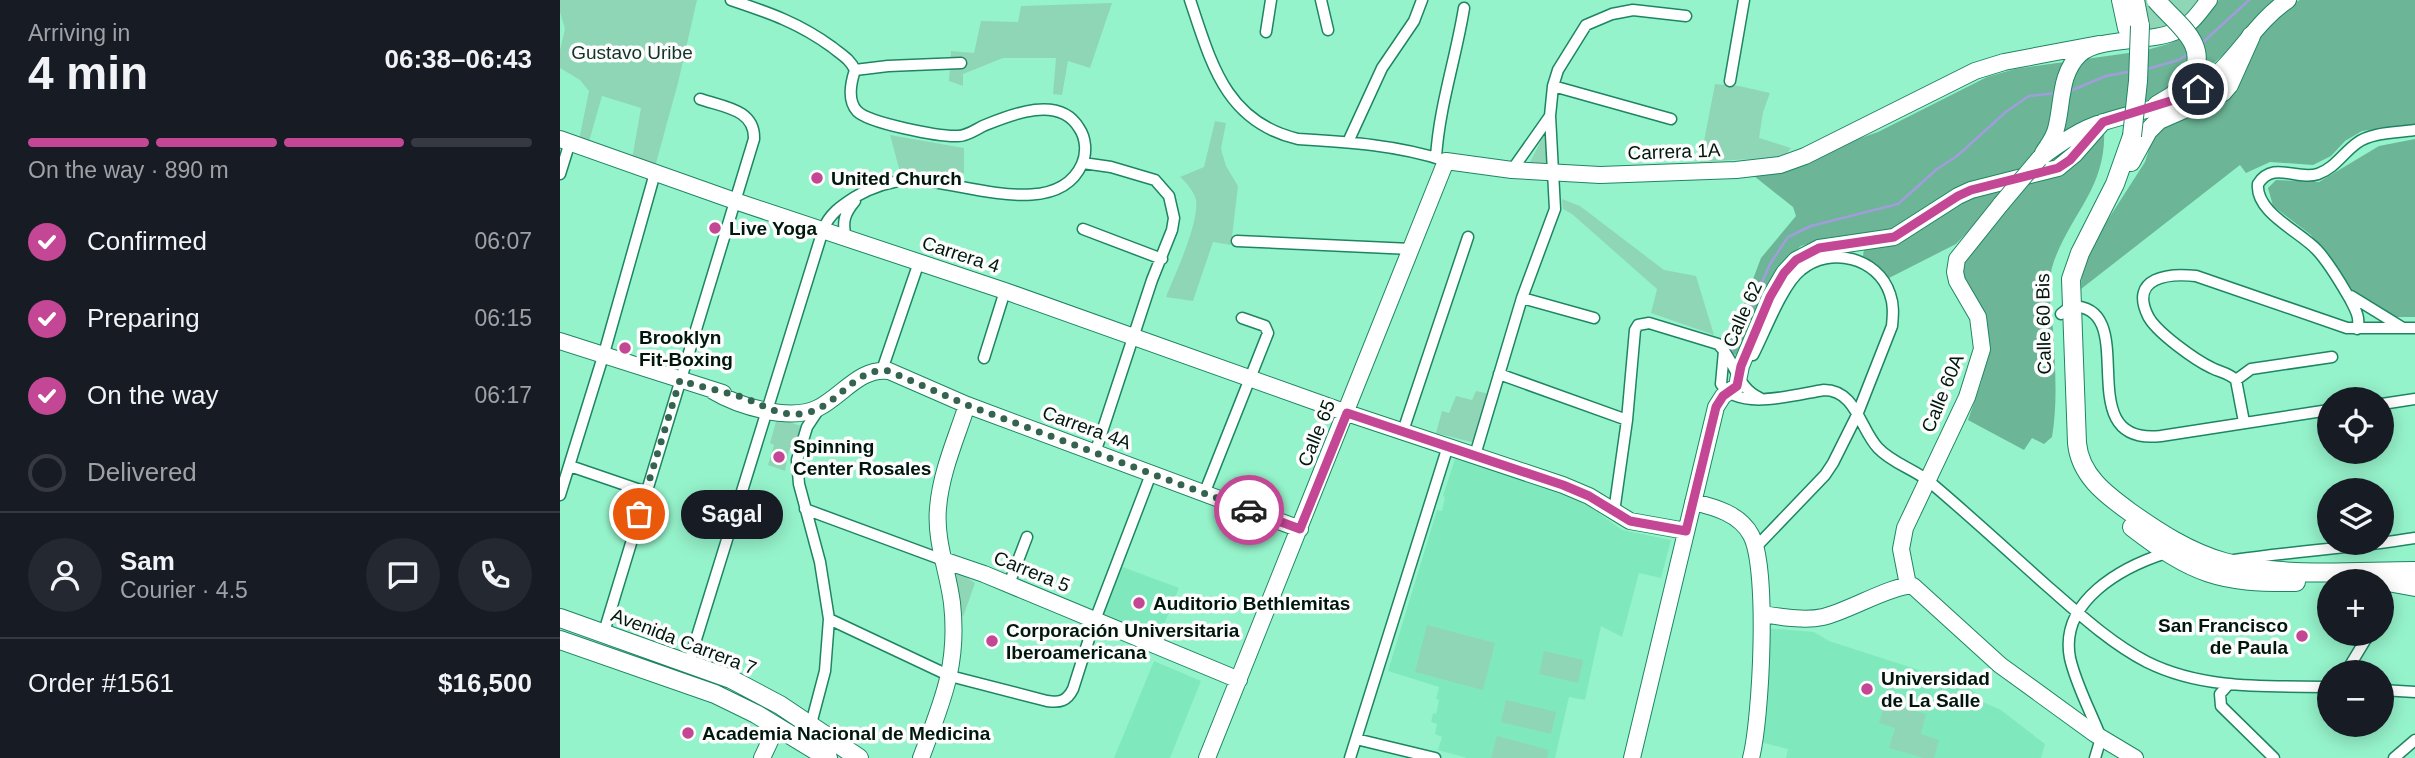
<!DOCTYPE html>
<html lang="en">
<head>
<meta charset="utf-8">
<style>
  :root { --surface:#171b24; --page:#242831; --text:#f1f3f6; --muted:#9ea1a6; --line:#363941; --accent:#c44796 }
  body { margin:0; font-family:Helvetica,sans-serif; background:var(--page); color:var(--text); height:100vh; display:flex; flex-direction:column; font-size:26px; white-space:nowrap }
  * { box-sizing:border-box; margin:0 }
  p { font-size:23px; color:var(--muted) }
  .icon { flex:none; width:38px; height:38px; fill:none; stroke:currentColor; stroke-width:2; stroke-linecap:round; stroke-linejoin:round }
  .map { position:relative; flex:1; overflow:hidden }
  .details { display:flex; flex-direction:column; background:var(--surface); width:560px }
  .details>* { flex:none }
  .buttons { position:absolute; left:1757px; top:387px; display:grid; gap:14px }
  .buttons a { display:grid; place-items:center; width:77px; height:77px; border-radius:50%; background:var(--surface); box-shadow:0 4px 18px #0003; font-size:35px }
  .pin { position:absolute; display:grid; place-items:center; width:60px; height:60px; color:#fff; margin:-30px; border:4px solid #fff; border-radius:50%; box-shadow:0 2px 7px #0007 }
  .courier { position:absolute; display:grid; place-items:center; width:70px; height:70px; margin:-35px; border:5px solid #c44796; border-radius:50%; background:#fff; color:#222; box-shadow:0 2px 9px #0007 }
  .bubble { position:absolute; height:49px; border-radius:24px; background:var(--surface); box-shadow:0 4px 18px #0003; font-size:23px; font-weight:700; line-height:49px; text-align:center }
  .overview em { font-style:normal; font-weight:700 }
  .overview div { display:flex; flex-direction:column-reverse }
  .overview { display:flex; align-items:center; justify-content:space-between; height:119px; padding:0 28px }
  h1 { font-size:46px; font-weight:700; line-height:52px }
  .bar { display:grid; grid-template-columns:repeat(4,1fr); gap:10px 7px; align-content:center; height:84px; padding:0 28px }
  .bar i { height:9px; border-radius:5px; background:var(--line) }
  .bar .on { background:var(--accent) }
  .bar p { grid-column:span 4 }
  .line { display:flex; align-items:center; gap:18px; padding:0 28px; border-top:2px solid var(--line) }
  .line div { flex:1 }
  .round { display:grid; place-items:center; flex:none; width:74px; height:74px; border-radius:37px; background:var(--page) }
  ol { padding:0 28px; list-style:none }
  li { display:flex; align-items:center; gap:21px; height:77px }
  li p { margin-inline-start:auto }
  li .icon { padding:7px; border-radius:50%; background:var(--accent); color:#fff; stroke-width:4 }
  li:last-child { color:var(--muted) }
  li i { width:38px; height:38px; border:4px solid var(--line); border-radius:50% }
  main { display:flex; flex:1; min-height:0 }
  .map>svg:first-child { display:block }
  .built { fill:#80e8bd }
  .green { fill:#8fd6b7 }
  .forest { fill:#6cb596 }
  .lines { fill:none; stroke-linecap:round; stroke-linejoin:round }
  .stream { stroke:#a09eda; stroke-width:2.5 }
  .street-casing { stroke:#1e8563; stroke-width:13 }
  .secondary-casing { stroke:#1e8563; stroke-width:18 }
  .primary-casing { stroke:#1e8563; stroke-width:20 }
  .street { stroke:#fff; stroke-width:10 }
  .secondary { stroke:#fff; stroke-width:16 }
  .primary { stroke:#fff; stroke-width:18 }
  .secondary-bridge-casing { stroke:#1e8563; stroke-width:18; stroke-linecap:butt }
  .primary-bridge-casing { stroke:#1e8563; stroke-width:20; stroke-linecap:butt }
  .secondary-bridge { stroke:#fff; stroke-width:16 }
  .primary-bridge { stroke:#fff; stroke-width:18 }
  .done { stroke:#346450; stroke-width:7; stroke-dasharray:0 12.6 }
  .route { stroke:#c44796; stroke-width:9 }
  .poi-dot { fill:#c44796; stroke:#fdfdfd; stroke-width:2.5 }
  .labels { text-anchor:middle; stroke-width:7; stroke-linejoin:round; paint-order:stroke }
  .park-label { font-size:19px; fill:#113426; stroke:#fdfdfd }
  .street-label { font-size:19px; fill:#00170d; stroke:#fdfdfd }
  .poi-label { font-size:19px; font-weight:bold; fill:#00170d; stroke:#fdfdfd; text-anchor:start }
</style>
</head>
<body>
<main>
<section class="details">
<div class="overview"><div><h1>4 min</h1><p>Arriving in</p></div><em>06:38–06:43</em></div>
<div class="bar"><i class="on"></i><i class="on"></i><i class="on"></i><i></i><p>On the way · 890 m</p></div>
<ol>
<li><svg class="icon" aria-label="check" viewBox="0 0 24 24"><path d="M5 12l5 5 9-10"/></svg>Confirmed<p>06:07</p></li>
<li><svg class="icon" aria-label="check" viewBox="0 0 24 24"><path d="M5 12l5 5 9-10"/></svg>Preparing<p>06:15</p></li>
<li><svg class="icon" aria-label="check" viewBox="0 0 24 24"><path d="M5 12l5 5 9-10"/></svg>On the way<p>06:17</p></li>
<li><i></i>Delivered</li>
</ol>
<div class="line" style="height:126px"><a class="round"><svg class="icon" aria-label="person" viewBox="0 0 24 24"><circle cx="12" cy="8" r="4"/><path d="M4 21q1-7 8-7t8 7"/></svg></a><div><b>Sam</b><p>Courier · 4.5</p></div><a class="round"><svg class="icon" aria-label="chat" viewBox="0 0 24 24"><path d="M4 5h16v11H9l-5 4z"/></svg></a><a class="round"><svg class="icon" aria-label="phone" viewBox="0 0 24 24"><path d="M5 4h4l2 5-3 2q2 4 5 5l2-3 5 2v4C11 20 4 13 5 4z"/></svg></a></div>
<div class="line" style="height:91px"><div>Order #1561</div><b>$16,500</b></div>
</section>
<div class="map">
<svg width="1855" height="758" viewBox="0 0 1855 758">
  <rect width="100%" height="100%" fill="#95f3cb"/>
  <path class="built" d="M895,459L1010,496L1036,511L1062,530L1111,540L1101,578L1079,573L1062,637L1041,626L1025,700L1009,697L995,758H907L878,750L882,737L875,734L877,724L871,722L873,713L876,714L879,700L876,699L879,687L828,671L877,510L882,511L885,497L883,496Z
    M560,566L619,588L597,642L539,618Z
    M1204,628L1254,632L1269,641L1402,684L1418,694L1416,699L1441,710L1485,744L1481,758H1226L1228,749L1200,742Z
    M594,661L641,681L610,758H554Z"/>
  <path class="green" d="M0,0H137L118,83L95,167L72,159L81,108L42,96L28,145L19,140L29,91L20,80L0,68V50L5,29L0,12Z
    M1584,0H1644C1627,21 1617,25 1590,29Z
    M552,3L530,68L508,61L502,95L493,94L496,58H443L403,74V86L389,81L391,51L414,53L421,21L458,22L461,6Z
    M1155,84L1179,86L1210,93L1203,112L1199,138L1231,148L1224,157L1140,162Z
    M655,121L666,123L661,149L666,166L678,186L671,245L653,242L633,301L606,297C615,274 639,224 636,200C634,192 626,182 620,177L644,167Z
    M985,133L987,164H969Z
    M330,135L404,148V173L340,172Z
    M1002,199L1020,206L1104,270L1136,276L1154,335L1091,313L1097,289L1012,214L1003,209Z
    M916,391L931,394L915,443L876,433L882,411L889,413L896,396L912,400Z
    M217,418L241,426L233,450H229L225,471L208,465L214,445L210,443Z
    M391,567L415,583L403,617Z
    M867,625L935,643L923,690L855,672Z
    M984,651L1023,660L1018,683L979,674Z
    M946,700L996,712L991,734L941,722Z
    M1325,702L1366,714L1361,734L1379,740L1374,758H1364L1329,748L1335,728L1319,723Z
    M937,736L989,750L987,758H931Z"/>
  <path class="forest" d="M1659,0H1716L1669,50L1648,68L1594,98L1538,115L1506,132L1477,149L1456,173L1334,229L1267,238L1241,246L1226,259L1194,315L1176,355L1166,351L1201,258L1236,216L1233,207L1194,176L1240,167L1269,149L1318,132L1427,77L1455,69L1583,51L1608,44L1624,37Z
    M1740,0H1855V124L1802,131L1785,141L1771,156L1753,165L1710,162L1686,173L1680,165L1521,289L1522,270L1527,256L1540,232L1585,162L1593,137L1604,126L1662,98L1694,39L1732,3Z
    M1544,128C1547,187 1513,210 1494,261C1486,283 1491,307 1493,330C1495,365 1498,401 1492,437L1484,444L1472,438L1464,450L1408,420L1421,383L1426,357L1402,270L1405,257L1465,182Z
    M1855,139V317H1836L1788,287L1751,235L1713,206L1708,188L1716,180L1759,182L1819,146Z
    M1446,188L1429,210L1396,244L1327,279L1318,266L1303,256L1304,249L1335,245L1357,232L1397,201Z"/>
  <g class="lines">
    <path class="stream" d="M1640,45L1689,0
      M1587,69L1619,60L1629,53
      M1510,91L1546,76L1573,71
      M1170,355L1210,264L1228,237L1251,226L1338,204L1377,169L1397,156L1447,111L1469,96L1496,93"/>
    <defs>
      <path id="street" d="M171,0C210,13 239,23 272,47C282,55 290,59 295,70
        M630,0C651,62 665,122 738,139C788,142 838,145 886,161
        M761,0L768,30
        M706,32L711,0
        M295,70L328,66L401,63
        M1170,81L1184,0
        M993,86L1111,119
        M788,142L822,68L854,21L862,0
        M876,158C879,107 896,58 904,8
        M523,163L551,167L595,180L609,196L614,218L612,230L592,280L535,453
        M952,170L990,116
        M0,174L10,142
        M523,229L602,259
        M286,239C282,222 284,214 295,201
        M677,241L851,249
        M1791,296L1843,328
        M962,298L1034,318
        M1501,314L1511,306C1585,306 1506,447 1601,436L1769,410
        M1797,329C1801,318 1795,309 1790,299C1780,282 1770,264 1757,250C1739,231 1695,212 1698,184C1713,160 1737,181 1758,174C1775,168 1783,153 1797,143C1812,132 1837,133 1855,130
        M1164,351L1161,384C1178,412 1237,394 1264,390C1296,390 1300,429 1318,448C1333,464 1355,469 1371,483C1410,516 1448,551 1486,585C1517,612 1550,643 1587,662C1643,690 1708,686 1769,687
        M1193,355C1205,332 1222,285 1241,270C1270,246 1318,257 1330,294C1334,305 1333,315 1332,326L1297,415L1273,463L1265,475L1196,547
        M424,358L445,291
        M322,370L359,262
        M939,374L1067,420
        M1676,380C1669,373 1660,372 1652,368C1635,360 1596,332 1588,316C1569,277 1609,273 1636,276L1787,328H1855
        M1676,380L1691,369L1772,357
        M1676,380L1684,422
        M1822,404L1855,399
        M843,431L908,237
        M915,455L962,298L995,209L990,116L993,86L998,70L1026,25L1052,14L1073,10L1126,16
        M10,466L86,492
        M644,494L708,333L705,326L682,318
        M0,495L45,350L95,173
        M245,509L383,560
        M1054,512L1067,420L1075,330L1078,325L1089,323L1158,344C1176,361 1176,388 1200,398
        M1674,560C1734,551 1795,548 1855,538
        M449,584L467,537
        M269,619L390,676L487,701C500,703 507,701 513,689L535,620L591,474
        M44,632L194,139C195,109 163,107 140,99
        M129,662L263,230C269,214 281,206 295,197C312,187 330,181 350,180C397,179 496,223 522,164C527,153 526,138 519,128C499,94 450,115 423,126C415,130 407,136 398,136C380,137 308,123 297,111C287,100 291,82 295,70
        M1786,672L1809,634
        M1668,685L1660,694L1661,706L1714,758
        M1822,690L1855,692
        M251,724L265,671L269,619L260,562L239,484L237,460L247,427L261,406
        M796,739L875,758
        M790,758L888,446
        M1535,758L1541,738C1531,712 1516,685 1510,658C1499,601 1562,567 1606,553
        M1834,758L1855,740"/>
      <path id="secondary" d="M0,139L175,201L445,291L787,413L1003,485L1029,496L1070,521L1126,531
        M1483,153C1488,145 1494,138 1496,129C1503,103 1499,74 1520,54C1540,36 1591,44 1619,30C1632,24 1640,11 1649,0
        M1479,159C1499,144 1520,129 1544,122C1574,112 1609,107 1636,90C1674,67 1692,24 1728,0
        M0,341L163,393
        M153,391C178,406 230,422 258,408C282,396 300,367 329,371L407,405L740,529
        M1133,502C1155,507 1180,514 1191,535C1209,568 1201,720 1191,758
        M383,560L424,574L679,680
        M1822,582L1855,588
        M1348,585L1341,549L1345,528L1407,397L1422,349L1418,317L1397,281L1395,272L1397,259L1441,204
        M1202,614C1222,617 1244,621 1263,617C1287,612 1335,583 1353,586L1440,665L1535,734L1575,758
        M202,758L217,726
        M361,758C382,702 399,665 392,603C388,571 375,541 378,508C381,472 396,439 407,405
        M647,758L886,161L952,170L1040,175L1176,170L1220,165L1245,156L1415,71L1444,62L1539,44
        M1072,758L1156,407L1163,396L1177,386L1181,366L1210,297L1224,273L1236,260L1259,248L1334,237L1398,196L1411,190L1498,168L1515,154L1543,122"/>
      <path id="primary" d="M1561,0L1567,28
        M1575,0L1580,26
        M1597,105L1612,96L1628,82
        M1572,136L1555,184L1520,253L1511,279L1517,443C1520,475 1545,494 1570,512C1598,532 1629,552 1664,562C1720,578 1796,571 1855,571
        M1571,162L1588,131L1599,120L1663,92L1669,85L1691,36
        M1572,527C1633,574 1659,583 1736,582
        M0,618L171,679L220,705L299,758
        M0,640L155,694L196,714L268,758"/>
    </defs>
    <use href="#street" class="street-casing"/>
    <use href="#secondary" class="secondary-casing"/>
    <use href="#primary" class="primary-casing"/>
    <use href="#street" class="street"/>
    <use href="#secondary" class="secondary"/>
    <use href="#primary" class="primary"/>
    <defs>
      <path id="secondary-bridge" d="M1441,204L1479,159"/>
      <path id="primary-bridge" d="M1596,0C1616,24 1654,46 1628,82
        M1572,136L1578,81L1580,26"/>
    </defs>
    <use href="#secondary-bridge" class="secondary-bridge-casing"/>
    <use href="#primary-bridge" class="primary-bridge-casing"/>
    <use href="#secondary-bridge" class="secondary-bridge"/>
    <use href="#primary-bridge" class="primary-bridge"/>
  </g>
  <g class="lines">
    <path class="done" d="M79,514L120,380C139,387 159,390 178,396C203,403 220,420 250,412C279,404 296,366 329,371L407,405L689,510"/>
    <path class="route" d="M689,510L740,529L787,413L1003,485L1029,496L1070,521L1126,531L1156,407L1163,396L1177,386L1181,366L1210,297L1224,273L1236,260L1259,248L1334,237L1398,196L1411,190L1498,168L1510,160L1543,122L1620,98L1638,89"/>
  </g>
  <g class="poi-dot">
    <circle cx="257" cy="178" r="7"/>
    <circle cx="155" cy="228" r="7"/>
    <circle cx="65" cy="348" r="7"/>
    <circle cx="219" cy="457" r="7"/>
    <circle cx="579" cy="603" r="7"/>
    <circle cx="1742" cy="636" r="7"/>
    <circle cx="432" cy="641" r="7"/>
    <circle cx="1307" cy="689" r="7"/>
    <circle cx="128" cy="733" r="7"/>
  </g>
  <g class="labels">
    <g class="park-label">
      <text x="72" y="59">Gustavo Uribe</text>
    </g>
    <g class="street-label">
      <text transform="translate(1114 151) rotate(-2)" y="7">Carrera 1A</text>
      <text transform="translate(401 254) rotate(18)" y="7">Carrera 4</text>
      <text transform="translate(1182 314) rotate(-66)" y="7">Calle 62</text>
      <text transform="translate(1483 324) rotate(-91)" y="7">Calle 60 Bis</text>
      <text transform="translate(1382 393) rotate(-68)" y="7">Calle 60A</text>
      <text transform="translate(527 427) rotate(20)" y="7">Carrera 4A</text>
      <text transform="translate(756 433) rotate(-68)" y="7">Calle 65</text>
      <text transform="translate(472 571) rotate(22)" y="7">Carrera 5</text>
      <text transform="translate(124 641) rotate(21)" y="7">Avenida Carrera 7</text>
    </g>
    <g class="poi-label">
      <text x="271" y="185">United Church</text>
      <text x="169" y="235">Live Yoga</text>
      <text x="79" y="344">Brooklyn<tspan x="79" dy="22">Fit-Boxing</tspan></text>
      <text x="233" y="453">Spinning<tspan x="233" dy="22">Center Rosales</tspan></text>
      <text x="593" y="610">Auditorio Bethlemitas</text>
      <text x="1728" y="632" text-anchor="end">San Francisco<tspan x="1728" dy="22">de Paula</tspan></text>
      <text x="446" y="637">Corporación Universitaria<tspan x="446" dy="22">Iberoamericana</tspan></text>
      <text x="1321" y="685">Universidad<tspan x="1321" dy="22">de La Salle</tspan></text>
      <text x="142" y="740">Academia Nacional de Medicina</text>
    </g>
  </g>
</svg>
<div class="buttons">
<a><svg class="icon" aria-label="locate" viewBox="0 0 24 24"><circle cx="12" cy="12" r="6"/><path d="M12 2v4M12 18v4M2 12h4M18 12h4"/></svg></a>
<a><svg class="icon" aria-label="layers" viewBox="0 0 24 24"><path d="M12 4l9 5-9 5-9-5zM3 14l9 5 9-5"/></svg></a>
<a>+</a>
<a>−</a>
</div>
<div class="pin" style="left:79px;top:514px;background:#ea580c"><svg class="icon" aria-label="bag" viewBox="0 0 24 24"><path d="M5 8h14l-1 12H6zM9 8a3 3 0 0 1 6 0"/></svg></div>
<div class="pin" style="left:1638px;top:89px;background:#1f2937"><svg class="icon" aria-label="home" viewBox="0 0 24 24"><path d="M3 11l9-7 9 7M6 9v11h12V9"/></svg></div>
<div class="courier" style="left:689px;top:510px"><svg class="icon" aria-label="car" viewBox="0 0 24 24"><path d="M5 17H2v-5l4-1 3-4h7l3 4 3 1v5h-3M9 17h6M6 11h13"/><circle cx="7" cy="17" r="2"/><circle cx="17" cy="17" r="2"/></svg></div>
<div class="bubble" style="left:121px;top:490px;width:102px">Sagal</div>
</div>
</main>
</body>
</html>
